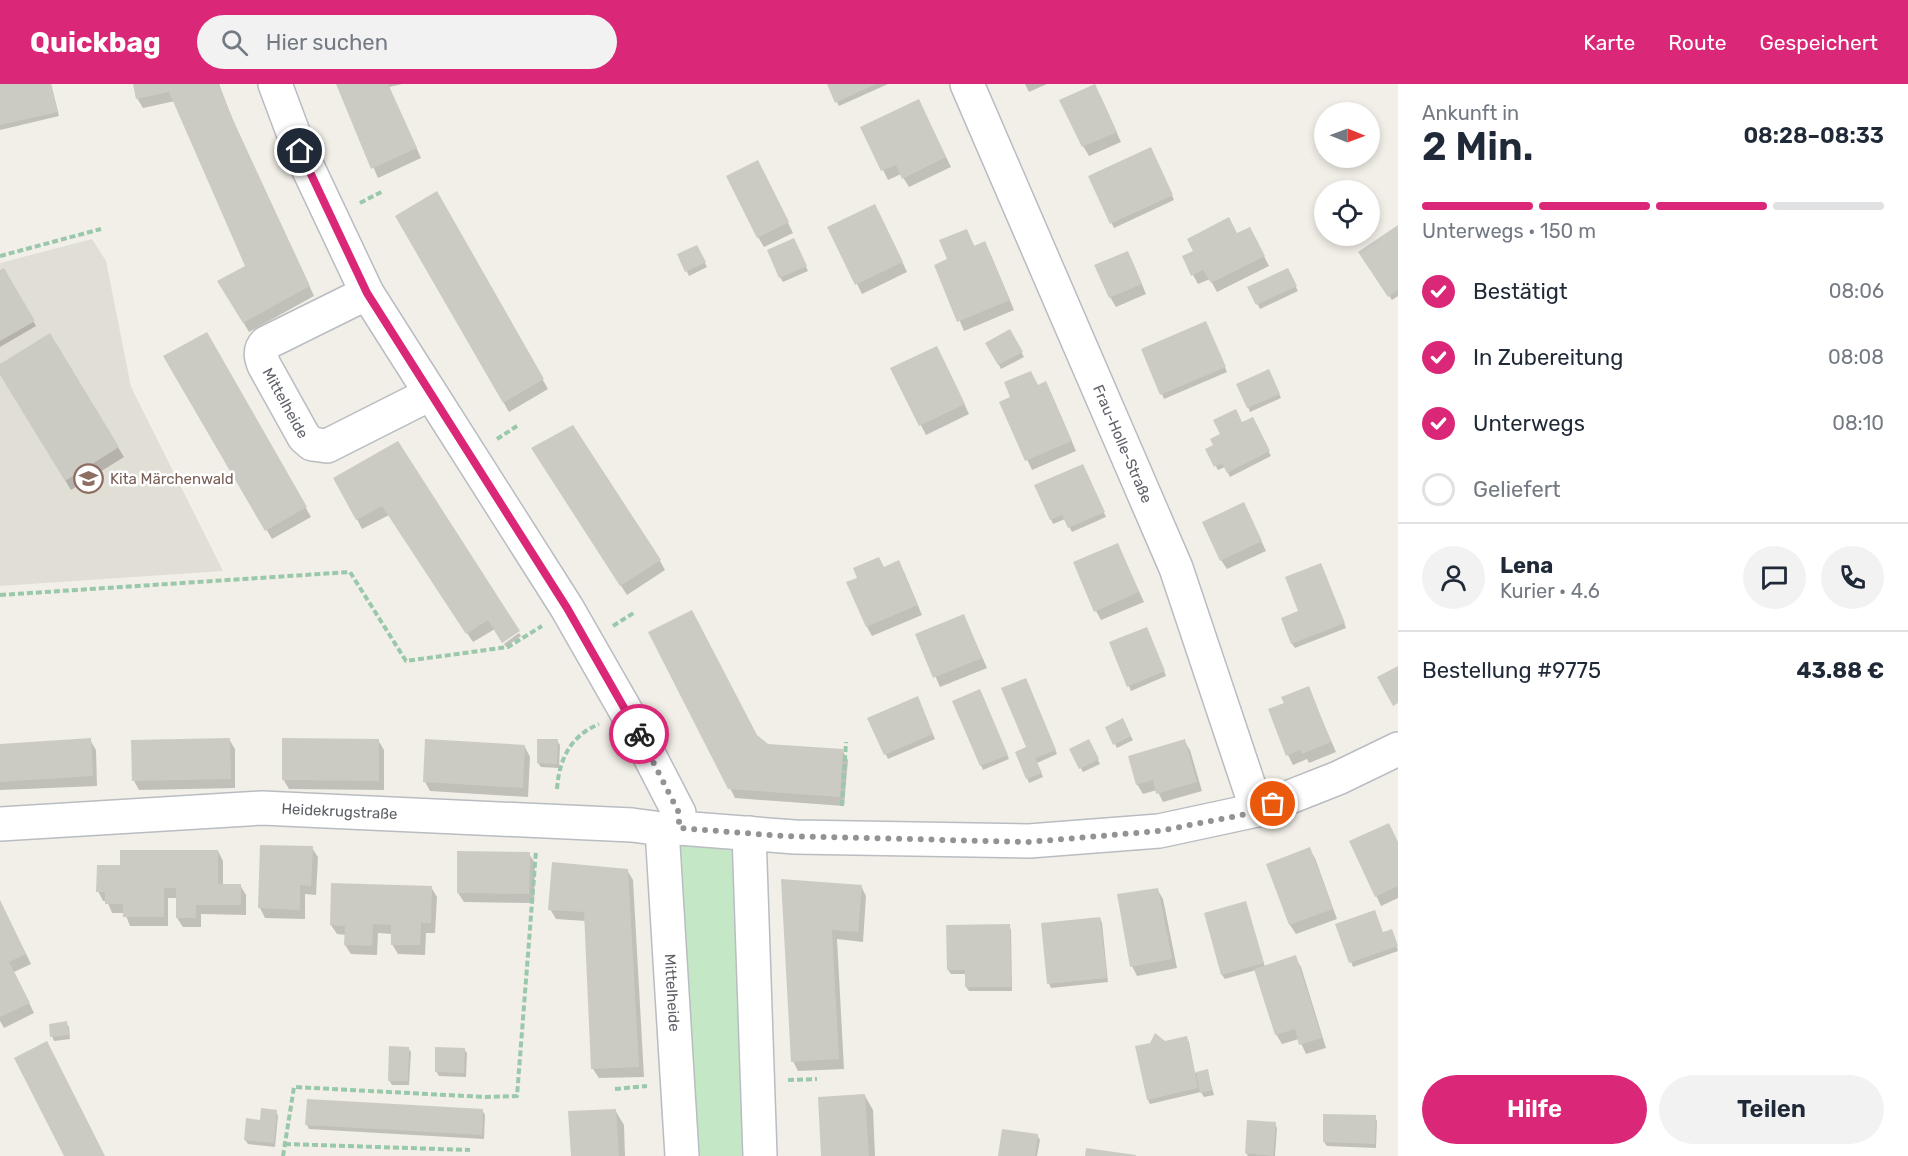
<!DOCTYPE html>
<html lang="de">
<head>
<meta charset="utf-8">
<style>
  :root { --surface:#fff; --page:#f2f2f3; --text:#1f2937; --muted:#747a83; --line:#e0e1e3; --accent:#db2777 }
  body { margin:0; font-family:Rubik,sans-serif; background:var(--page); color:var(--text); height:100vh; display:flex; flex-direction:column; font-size:22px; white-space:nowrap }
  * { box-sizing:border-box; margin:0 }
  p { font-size:20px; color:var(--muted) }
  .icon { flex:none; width:33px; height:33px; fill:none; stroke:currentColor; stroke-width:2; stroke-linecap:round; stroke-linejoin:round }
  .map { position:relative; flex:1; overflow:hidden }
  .drawer { display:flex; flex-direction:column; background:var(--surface); width:510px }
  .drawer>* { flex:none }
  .needle { width:39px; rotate:91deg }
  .buttons { position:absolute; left:1314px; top:18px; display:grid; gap:12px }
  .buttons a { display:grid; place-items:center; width:66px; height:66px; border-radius:50%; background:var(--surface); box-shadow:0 3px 9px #0003; font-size:30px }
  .pin { position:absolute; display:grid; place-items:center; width:51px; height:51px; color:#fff; margin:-26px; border:3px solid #fff; border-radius:50%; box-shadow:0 2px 6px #0007 }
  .courier { position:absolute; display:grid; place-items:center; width:60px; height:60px; margin:-30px; border:4px solid #db2777; border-radius:50%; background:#fff; color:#222; box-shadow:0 2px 8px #0007 }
  .summary em { font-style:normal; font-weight:600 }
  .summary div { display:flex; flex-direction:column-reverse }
  .summary { display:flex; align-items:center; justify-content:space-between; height:102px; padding:0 24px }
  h1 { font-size:39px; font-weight:600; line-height:45px }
  .bar { display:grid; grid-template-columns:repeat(4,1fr); gap:9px 6px; align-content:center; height:72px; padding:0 24px }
  .bar i { height:8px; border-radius:4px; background:var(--line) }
  .bar .selected { background:var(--accent) }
  .bar p { grid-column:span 4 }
  .line { display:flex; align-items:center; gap:15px; padding:0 24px; border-top:2px solid var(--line) }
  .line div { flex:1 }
  .round { display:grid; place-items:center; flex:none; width:63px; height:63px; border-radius:32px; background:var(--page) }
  ol { padding:0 24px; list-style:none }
  li { display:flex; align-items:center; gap:18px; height:66px }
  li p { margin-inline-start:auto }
  li .icon { padding:6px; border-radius:50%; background:var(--accent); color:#fff; stroke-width:4 }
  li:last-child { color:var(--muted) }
  li i { width:33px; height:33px; border:3px solid var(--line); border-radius:50% }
  .button { display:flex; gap:12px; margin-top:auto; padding:12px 24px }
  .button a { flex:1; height:69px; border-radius:36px; background:var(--accent); color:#fff; font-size:24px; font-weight:600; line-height:69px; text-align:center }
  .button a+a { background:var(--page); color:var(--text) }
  header { display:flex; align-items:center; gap:36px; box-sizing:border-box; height:84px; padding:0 30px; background:var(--accent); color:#fff }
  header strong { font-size:28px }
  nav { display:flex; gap:33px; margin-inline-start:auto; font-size:21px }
  .search { width:420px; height:54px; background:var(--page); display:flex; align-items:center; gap:15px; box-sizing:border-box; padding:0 21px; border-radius:33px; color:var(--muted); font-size:22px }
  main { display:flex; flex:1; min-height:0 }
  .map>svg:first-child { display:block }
  .education { fill:#e1dfd5 }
  .green { fill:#c4e8c6 }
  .shadow { fill:#0003 }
  .building { fill:#cccbc3 }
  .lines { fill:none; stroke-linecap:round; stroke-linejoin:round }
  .minor-casing { stroke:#b9bcc1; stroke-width:36 }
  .path { stroke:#9ac8ab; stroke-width:4; stroke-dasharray:6 3; stroke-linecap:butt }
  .minor { stroke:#fff; stroke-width:33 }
  .done { stroke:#919394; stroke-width:6; stroke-dasharray:0 10.8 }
  .route { stroke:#db2777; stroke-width:8 }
  .labels { text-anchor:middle; stroke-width:5; stroke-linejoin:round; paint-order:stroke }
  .street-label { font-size:15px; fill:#5e6268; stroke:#fff }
  .education-label { font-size:15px; fill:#785e54; stroke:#fff; text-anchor:start }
</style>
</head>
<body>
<header>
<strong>Quickbag</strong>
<div class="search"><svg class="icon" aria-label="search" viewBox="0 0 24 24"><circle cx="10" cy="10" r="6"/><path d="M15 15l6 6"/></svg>Hier suchen</div>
<nav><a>Karte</a><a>Route</a><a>Gespeichert</a></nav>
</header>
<main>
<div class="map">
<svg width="1398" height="1072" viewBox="0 0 1398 1072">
  <rect width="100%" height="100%" fill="#f1efe7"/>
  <path class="education" d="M92,155L106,177L131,303L223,487L0,502V179Z"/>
  <path class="green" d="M682,760H725L731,765L734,771L749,1072H691L677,764Z"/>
  <path class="shadow" d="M0,0H51L59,32L0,46Z
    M134,0H219L232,34L314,212L249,248L220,198L247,183L175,17L143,24L137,14Z
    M337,0H402L389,3L421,74L378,94Z
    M828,0H888L839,22Z
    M1025,0H1047L1029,8Z
    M1100,11L1121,58L1089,72L1083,62Z
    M923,26L951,83L909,103L901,90L888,96L862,43Z
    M1153,69L1174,116L1114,144L1090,93Z
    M763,87L793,149L764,163L758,153Z
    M436,109L548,305L509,328L397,132Z
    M880,131L907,188L862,210L829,143Z
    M1398,143V212L1392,216L1360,168Z
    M966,147L975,163L990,169L1014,226L964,247L936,181L949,176Z
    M1237,151L1255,154L1269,182L1217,208L1210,195L1198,200L1193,191Z
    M796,160L808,187L783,198L780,193Z
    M699,167L707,183L689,192L679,171Z
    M1133,179L1146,210L1116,223L1110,213Z
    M4,186L36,242L0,263V188Z
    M1287,186L1298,207L1260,225L1249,203Z
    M1208,243L1227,288L1164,315L1162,310Z
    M1010,247L1024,273L1001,285L988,260Z
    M207,250L311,433L272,455L165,272Z
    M50,251L124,373L71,406L0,289V281Z
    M942,273L969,330L926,351L892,285Z
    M1271,292L1281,314L1250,328L1248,323Z
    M1038,303L1051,309L1076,367L1032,386L1001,319Z
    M1252,335L1271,372L1230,393L1225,383L1218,386L1207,366Z
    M398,359L495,545L473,558L389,431L362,445L357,435Z
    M539,374L660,477L665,486L627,511Z
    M1085,386L1106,433L1072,448L1065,435L1053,440L1036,402Z
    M1248,429L1266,467L1227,485L1221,476Z
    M1118,461L1144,518L1101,536L1096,527Z
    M884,485L904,488L922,531L872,552L867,543Z
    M1323,485L1346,544L1295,564L1292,560L1300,528Z
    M964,532L987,584L940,603L917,550Z
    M519,549L521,552L506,563L504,560Z
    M1149,549L1166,592L1131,607L1111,559Z
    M1028,600L1057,670L1037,679L1043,693L1029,699L1027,694Z
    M1308,604L1336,668L1309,679L1307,675L1293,681L1288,671L1286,620Z
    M982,611L1009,675L983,686L954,617Z
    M919,618L935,655L888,675L869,635Z
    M1122,636L1133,656L1117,664L1107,644Z
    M757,653L768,661L842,666L848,676L844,722L735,714L730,704Z
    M229,655L235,665V704L139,706L134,697Z
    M90,656L96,666L97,702L0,706V661Z
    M378,656L384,666V706L289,705L283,695Z
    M557,657L560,661L559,684L541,683L538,679Z
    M1088,657L1100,680L1083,688L1071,665Z
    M1184,657L1190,666L1202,707L1163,718L1157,706L1143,710L1137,700Z
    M525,663L530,673L528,713L430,707L425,698Z
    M1351,758L1398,759V814L1381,822Z
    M312,764L318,773L316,811L305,810V835L265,834L260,824Z
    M1309,765L1315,774L1337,835L1296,850L1290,841L1268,780Z
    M218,767L223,777V801H240L246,811V831L201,830V843H183L177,834V814H168V842H130L125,829H112L107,817H103L98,807L121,783Z
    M529,770L535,779L534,819L464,818L458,809Z
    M627,786L633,796L644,993L599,994L593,985L586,837L556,835L550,825Z
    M783,797L861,802L866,812L863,858L837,855L844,985L798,987L793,977Z
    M431,803L437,813L435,849H426L425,871L398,870L392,860V850L378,849L377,871L351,870L345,861L346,851L337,850L331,841Z
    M1157,805L1163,815L1177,884L1137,892L1132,882Z
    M0,817L31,880L14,888L34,929L4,944L0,937Z
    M1245,818L1265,883L1295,873L1301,883L1326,964L1306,970L1299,955L1282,960L1276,950L1256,886L1225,895L1222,891L1205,830Z
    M1100,834L1102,839L1108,898L1051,904L1049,900L1043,840Z
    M1337,841L1394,851L1398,867L1353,883Z
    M948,842H1009L1011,846L1012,907H969L966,903L967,890H951L948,886Z
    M66,939L69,943L70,955L54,957L52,952Z
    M1187,954L1189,958L1195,989L1207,986L1214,1011L1204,1013L1201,1008L1150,1020L1148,1016L1137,963Z
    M408,964L411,968L409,1001H392L389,996Z
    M464,965L467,969L466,993L439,992L436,987Z
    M865,1012L873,1026L875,1072H822Z
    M482,1026L485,1031L484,1055L309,1045L307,1041Z
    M615,1026L624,1041L625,1072H572Z
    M276,1027L278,1032L275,1063L248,1060L245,1056L261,1038Z
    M1375,1033L1377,1037L1376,1064L1327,1062L1324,1058Z
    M1275,1040L1277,1044L1275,1072H1248L1246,1069Z
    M1037,1051L1040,1056L1037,1072H999Z"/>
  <path class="building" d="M0,0H51L58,28L0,41Z
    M133,0H218L239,50L310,202L243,239L217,197L245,182L169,8L136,15Z
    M336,0H388L417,64L371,85Z
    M827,0H876L835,19Z
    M1095,0L1117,48L1082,63L1059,16Z
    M919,15L946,73L902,95L896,81L881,87L860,43Z
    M1151,63L1173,111L1110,140L1088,92Z
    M758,76L789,138L757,154L726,92Z
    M437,107L544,295L503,319L395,132Z
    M875,120L903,178L855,201L827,143Z
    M1229,133L1237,149L1250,143L1265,172L1211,199L1203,186L1191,192L1182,172L1193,167L1187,155Z
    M1398,141V206L1388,213L1358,168Z
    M967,145L974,162L985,157L1010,216L957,238L934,181L947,175L939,156Z
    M794,154L807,182L779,194L767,166Z
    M697,161L706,178L685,188L677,170Z
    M1128,167L1142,200L1109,214L1094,181Z
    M4,184L35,237L0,257V186Z
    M1288,184L1297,202L1256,221L1247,203Z
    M1206,237L1226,283L1160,311L1141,265Z
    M1010,245L1023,268L998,281L985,259Z
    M207,248L307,423L265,447L163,272Z
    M50,249L119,363L65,397L0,291V280Z
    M937,262L965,320L919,342L890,284Z
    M1269,285L1280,310L1247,324L1236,300Z
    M1031,287L1038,301L1046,297L1072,357L1025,377L999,318L1010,313L1004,298Z
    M1236,325L1242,338L1253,333L1270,367L1227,389L1222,379L1214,383L1205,365L1213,361L1210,355L1220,350L1213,336Z
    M573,341L661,476L620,502L531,364Z
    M398,357L520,547L502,559L488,536L466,550L382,422L356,436L333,394Z
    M1083,380L1105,428L1068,444L1062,431L1050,436L1034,401Z
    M1244,418L1262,457L1220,477L1202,438Z
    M1118,459L1139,508L1094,528L1073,478Z
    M879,473L884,483L899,476L918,521L866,543L846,498L857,494L853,484Z
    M1321,479L1345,539L1291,560L1281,534L1298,527L1285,493Z
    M692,526L757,651L768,660L843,665L840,713L728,705L648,548Z
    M964,530L982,574L933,594L915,550Z
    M1147,543L1165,587L1127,603L1109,558Z
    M1398,582V619L1393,622L1377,593Z
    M1026,594L1056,666L1035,674L1042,689L1026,695L1015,668L1026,663L1001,604Z
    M1309,602L1331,658L1302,670L1300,666L1286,672L1268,625L1284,619L1281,613Z
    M980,605L1008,671L980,682L952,617Z
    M918,612L933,650L884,671L867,634Z
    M1123,634L1131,652L1113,661L1105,643Z
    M91,654L93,692L0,698V660Z
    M230,654L231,695L132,697L131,656Z
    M282,654L379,655V697L282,696Z
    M425,655L525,661L523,704L423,698Z
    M537,655H558L557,680L537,679Z
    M1089,655L1099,675L1079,685L1069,665Z
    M1185,655L1197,698L1156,710L1153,696L1136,701L1128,672Z
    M1389,739L1398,758V802L1375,813L1349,757Z
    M260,761L313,762L311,802L300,801V826L258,824Z
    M1310,763L1333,825L1289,841L1266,780Z
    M120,766H218V800H241V821H196V834H176V804H164V833H123V820H105V808H96L97,781H120Z
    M457,767L530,768L529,810L457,809Z
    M552,778L628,785L639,983L591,985L584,828L548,826Z
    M781,795L862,801L858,848L832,846L839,975L791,978Z
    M331,799L432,802L431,839H421L420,861H391V841L373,840L372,862L344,861L345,842L330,841Z
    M1158,804L1172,875L1130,883L1117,810Z
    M0,816L26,870L9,878L30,919L0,933Z
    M1246,817L1264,879L1221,891L1204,829Z
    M1375,826L1383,848L1392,845L1398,862L1349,879L1335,840Z
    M1100,833L1107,894L1047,900L1041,839Z
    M1010,840L1011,903H965V886H947L946,841Z
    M1296,871L1322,954L1299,961L1295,945L1275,951L1254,885Z
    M67,937L69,951L50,953L49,940Z
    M1155,949L1165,957L1187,952L1198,1004L1147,1016L1135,962L1150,959Z
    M47,957L105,1072H64L14,974Z
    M389,962L409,963L408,997H388Z
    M435,963L465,964L464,989L435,988Z
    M1208,985L1212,1006L1200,1009L1196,988Z
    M865,1010L869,1072H821L818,1013Z
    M307,1015L483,1025L482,1051L305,1041Z
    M261,1024L277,1026L274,1059L244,1056L246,1034L260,1036Z
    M616,1025L619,1072H571L568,1027Z
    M1323,1030L1376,1031L1375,1060L1323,1058Z
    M1247,1036L1276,1038L1273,1072L1245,1069Z
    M1002,1045L1038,1050L1035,1072H998Z
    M1086,1064L1136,1071V1072H1085Z"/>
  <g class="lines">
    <defs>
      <g id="minor">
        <path d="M275,0L300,67L367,209L567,524L631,636L679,729V744"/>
        <path id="s1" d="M967,0L1176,484L1257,726"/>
        <path id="s2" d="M367,209L266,259C259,266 261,273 264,281L304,353L312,360L327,362L430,310"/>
        <path id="s3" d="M0,740L262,724L632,741L662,745L679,744L795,753L1029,757L1159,747L1257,726L1338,694L1398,665"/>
        <path id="s4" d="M662,745L682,1072"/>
        <path d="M749,749L760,1072"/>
      </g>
    </defs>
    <use href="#minor" class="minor-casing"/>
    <path class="path" d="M360,119L383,107
      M0,172L101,145
      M497,355L517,342
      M0,511L350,488L406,577L508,563L542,542
      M613,542L635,528
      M557,705C559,676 570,652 599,640
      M842,722L846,658
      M788,996L817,995
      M615,1005L647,1002
      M285,1060L470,1066
      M283,1072L294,1003L485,1013L517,1012L536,767"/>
    <use href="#minor" class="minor"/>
  </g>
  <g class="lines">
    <path class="done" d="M639,650L679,729V744L783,752L1029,758L1159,747L1242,731L1273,720"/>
    <path class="route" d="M300,67L367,209L567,524L639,650"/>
  </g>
  <defs>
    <symbol id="school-ring" viewBox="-11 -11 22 22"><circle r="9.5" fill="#fff" stroke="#8d6e63" stroke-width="1.5"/><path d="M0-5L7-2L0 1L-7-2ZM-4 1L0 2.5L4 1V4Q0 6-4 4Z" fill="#8d6e63"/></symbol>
  </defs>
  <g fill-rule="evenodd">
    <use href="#school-ring" x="72" y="378" width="33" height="33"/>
  </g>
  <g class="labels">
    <g class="street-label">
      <text dy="5" stroke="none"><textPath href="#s2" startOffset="180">Mittelheide</textPath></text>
      <text dy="5" stroke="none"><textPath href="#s1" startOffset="392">Frau-Holle-Straße</textPath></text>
      <text dy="5" stroke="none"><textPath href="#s3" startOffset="340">Heidekrugstraße</textPath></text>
      <text dy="5" stroke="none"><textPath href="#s4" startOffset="164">Mittelheide</textPath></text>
    </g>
    <g class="education-label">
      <text x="110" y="400">Kita Märchenwald</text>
    </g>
  </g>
</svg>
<div class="buttons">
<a><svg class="needle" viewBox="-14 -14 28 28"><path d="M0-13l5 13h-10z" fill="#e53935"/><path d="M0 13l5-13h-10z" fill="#747a83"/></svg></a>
<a><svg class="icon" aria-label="locate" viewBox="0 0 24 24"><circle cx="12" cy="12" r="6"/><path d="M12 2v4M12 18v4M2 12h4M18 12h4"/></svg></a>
</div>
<div class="pin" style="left:1273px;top:720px;background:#ea580c"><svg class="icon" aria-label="bag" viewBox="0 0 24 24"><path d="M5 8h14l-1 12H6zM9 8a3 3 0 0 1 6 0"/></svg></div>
<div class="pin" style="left:300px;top:67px;background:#1f2937"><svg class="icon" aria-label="home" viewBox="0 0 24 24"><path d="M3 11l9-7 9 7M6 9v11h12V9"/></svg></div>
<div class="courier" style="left:639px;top:650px"><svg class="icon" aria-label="bike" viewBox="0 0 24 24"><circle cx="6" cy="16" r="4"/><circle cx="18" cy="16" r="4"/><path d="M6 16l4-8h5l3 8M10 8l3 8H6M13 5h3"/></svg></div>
</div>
<section class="drawer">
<div class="summary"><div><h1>2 Min.</h1><p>Ankunft in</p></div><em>08:28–08:33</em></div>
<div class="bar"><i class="selected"></i><i class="selected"></i><i class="selected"></i><i></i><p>Unterwegs · 150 m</p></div>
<ol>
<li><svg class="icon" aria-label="check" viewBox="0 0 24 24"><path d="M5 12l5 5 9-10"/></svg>Bestätigt<p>08:06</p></li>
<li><svg class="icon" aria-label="check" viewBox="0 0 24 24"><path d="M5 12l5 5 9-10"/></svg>In Zubereitung<p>08:08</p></li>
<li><svg class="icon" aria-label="check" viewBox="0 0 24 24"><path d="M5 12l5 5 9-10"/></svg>Unterwegs<p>08:10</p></li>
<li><i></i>Geliefert</li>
</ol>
<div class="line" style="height:108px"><a class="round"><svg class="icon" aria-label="person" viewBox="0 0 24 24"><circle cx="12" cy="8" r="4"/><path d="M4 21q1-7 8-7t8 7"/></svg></a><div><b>Lena</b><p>Kurier · 4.6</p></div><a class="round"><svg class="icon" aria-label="chat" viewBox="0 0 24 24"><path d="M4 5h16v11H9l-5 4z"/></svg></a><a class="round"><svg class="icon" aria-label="phone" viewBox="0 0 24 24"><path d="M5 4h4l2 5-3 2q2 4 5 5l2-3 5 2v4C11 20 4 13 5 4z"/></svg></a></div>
<div class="line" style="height:78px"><div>Bestellung #9775</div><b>43.88 €</b></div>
<div class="button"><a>Hilfe</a><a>Teilen</a></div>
</section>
</main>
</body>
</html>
